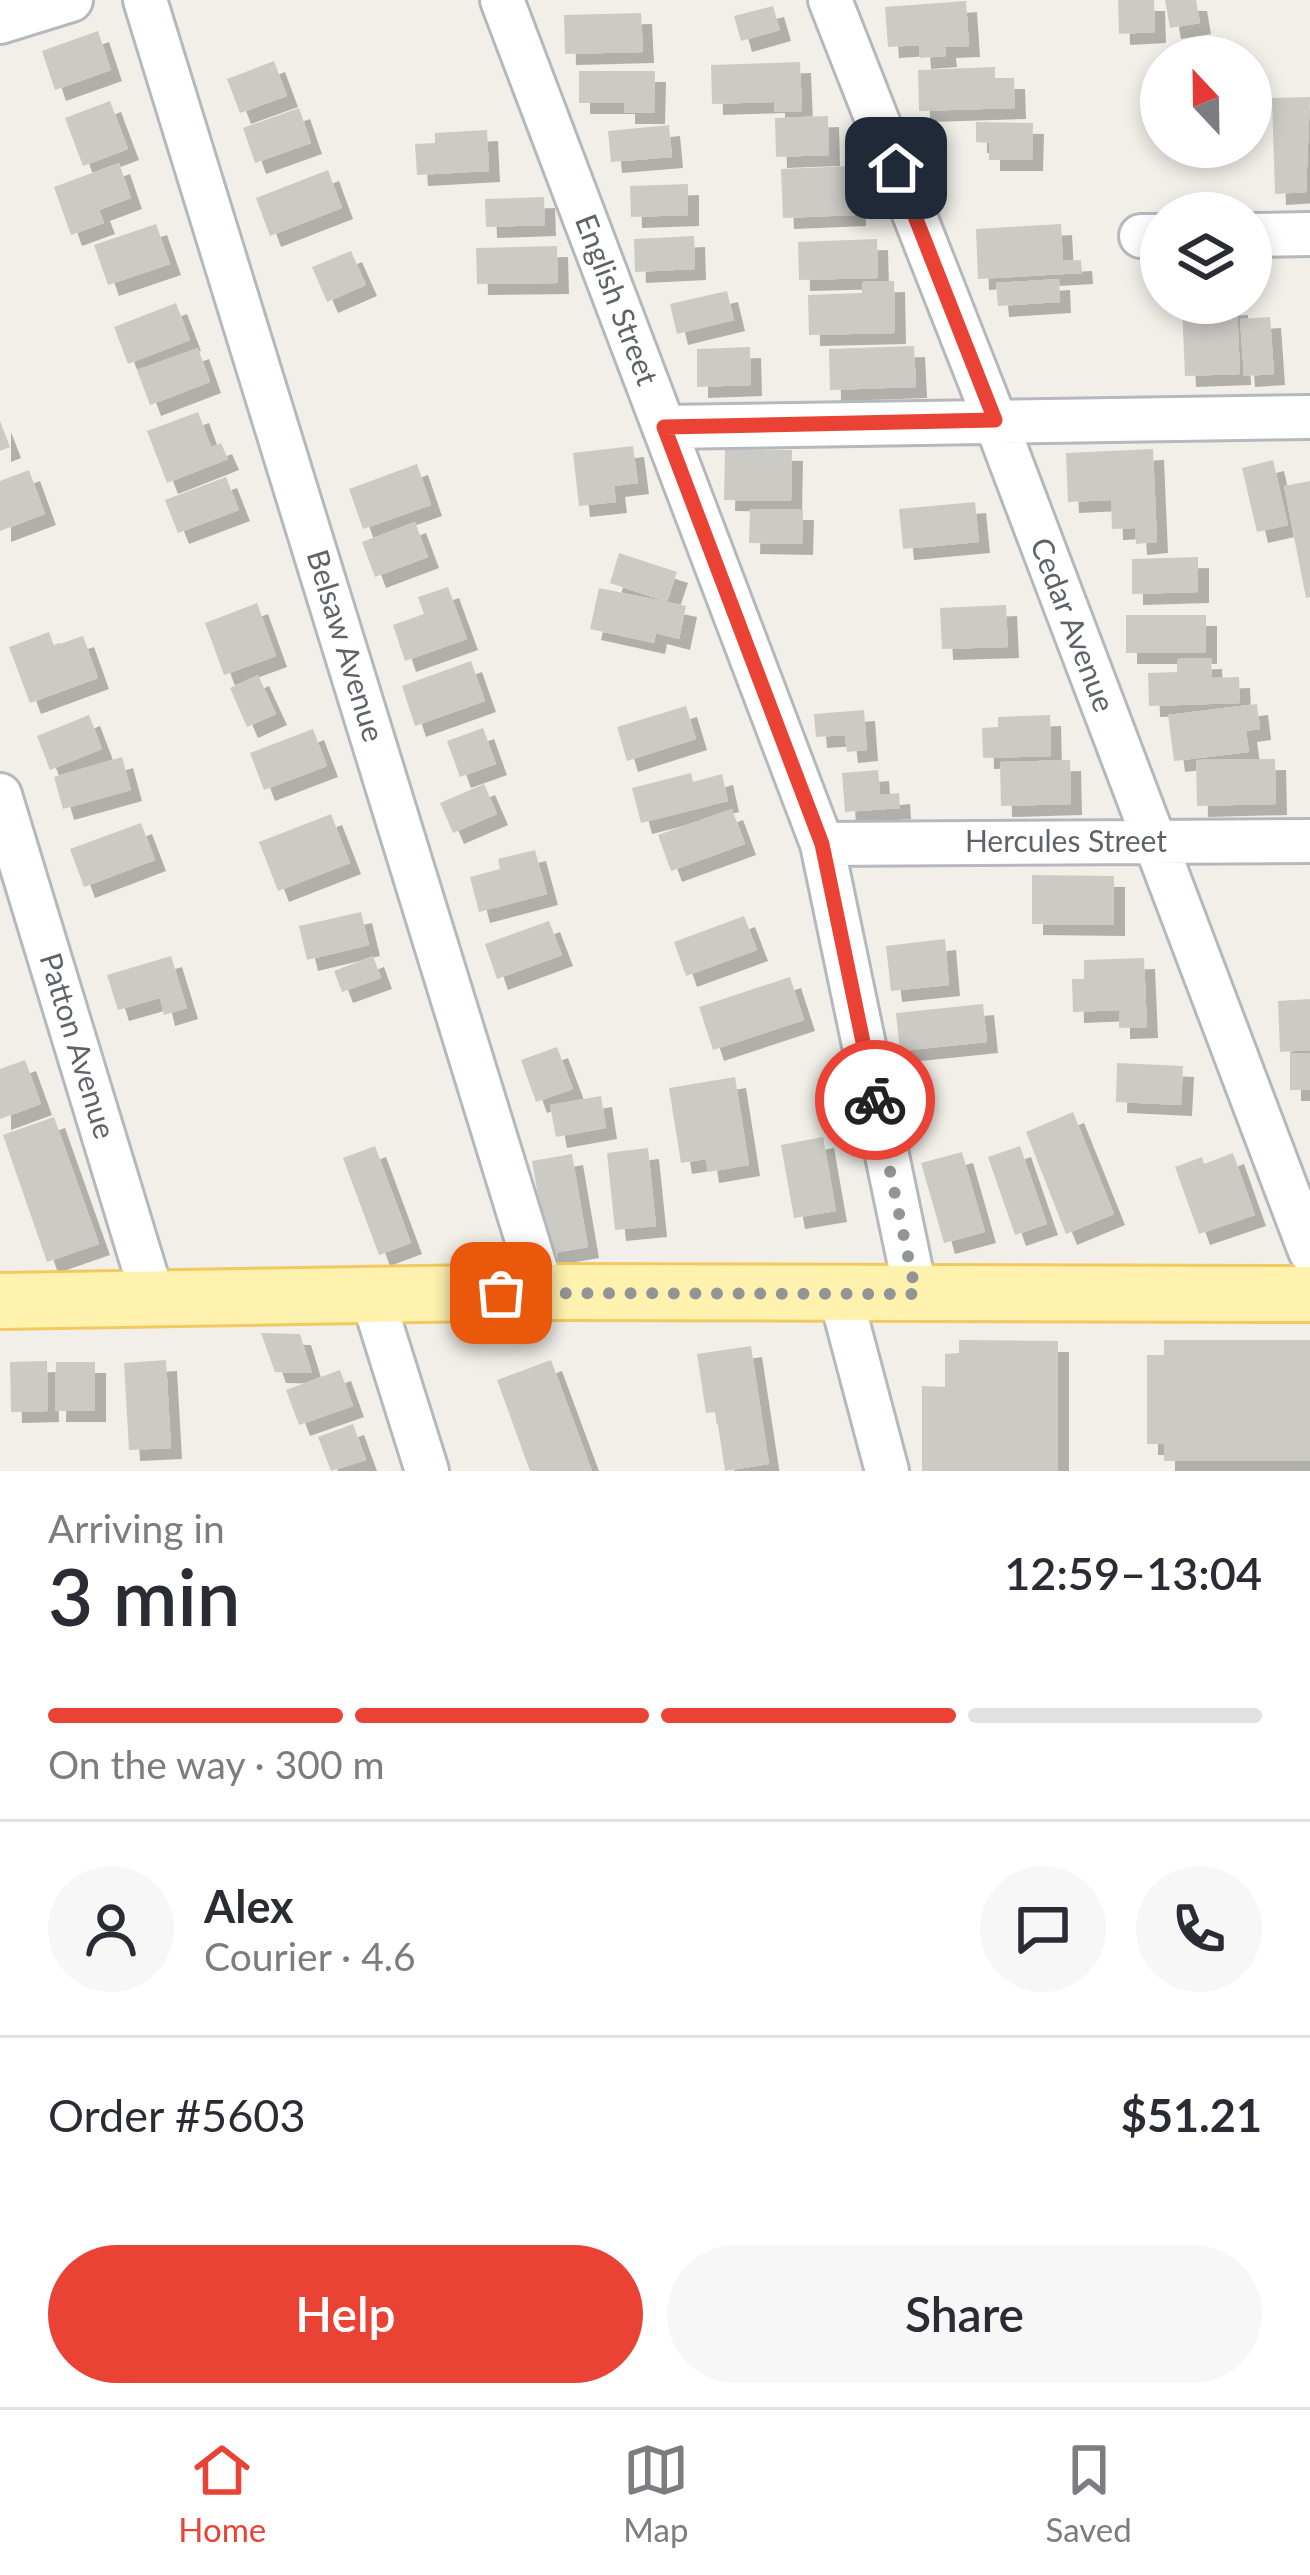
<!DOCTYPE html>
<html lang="en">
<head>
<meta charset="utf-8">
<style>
  :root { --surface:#fff; --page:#f7f7f7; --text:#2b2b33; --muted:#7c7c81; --line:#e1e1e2; --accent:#ea4335 }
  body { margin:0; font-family:Lato,sans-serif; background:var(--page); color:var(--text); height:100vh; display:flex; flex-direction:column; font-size:45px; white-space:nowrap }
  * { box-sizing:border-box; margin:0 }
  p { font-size:39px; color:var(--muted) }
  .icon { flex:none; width:66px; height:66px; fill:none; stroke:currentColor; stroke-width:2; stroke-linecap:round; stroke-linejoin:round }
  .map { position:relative; height:1471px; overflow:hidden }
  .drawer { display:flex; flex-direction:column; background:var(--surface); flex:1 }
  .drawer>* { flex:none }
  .needle { width:78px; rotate:338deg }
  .controls { position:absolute; left:1140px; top:36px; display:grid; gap:24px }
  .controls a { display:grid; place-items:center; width:132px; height:132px; border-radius:50%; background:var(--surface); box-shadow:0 6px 18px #0003; font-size:60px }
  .pin { position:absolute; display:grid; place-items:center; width:102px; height:102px; color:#fff; margin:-51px; border-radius:24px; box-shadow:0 6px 18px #0006 }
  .courier { position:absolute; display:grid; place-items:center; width:120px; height:120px; margin:-60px; border:9px solid #ea4335; border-radius:50%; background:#fff; color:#222; box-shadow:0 3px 15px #0007 }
  .headline em { font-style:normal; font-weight:600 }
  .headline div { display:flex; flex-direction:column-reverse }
  .headline { display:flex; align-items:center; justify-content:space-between; height:204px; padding:0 48px }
  h1 { font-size:78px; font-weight:600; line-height:90px }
  .bar { display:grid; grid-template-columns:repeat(4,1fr); gap:18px 12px; align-content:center; height:144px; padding:0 48px }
  .bar i { height:15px; border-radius:9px; background:var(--line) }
  .bar .selected { background:var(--accent) }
  .bar p { grid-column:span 4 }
  .line { display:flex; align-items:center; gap:30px; padding:0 48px; border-top:3px solid var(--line) }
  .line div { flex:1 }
  .round { display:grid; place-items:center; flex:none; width:126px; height:126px; border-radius:63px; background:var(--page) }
  .button { display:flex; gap:24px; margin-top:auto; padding:24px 48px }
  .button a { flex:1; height:138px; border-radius:72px; background:var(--accent); color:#fff; font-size:48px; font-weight:600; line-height:138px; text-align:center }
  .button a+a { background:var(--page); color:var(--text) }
  .menu { display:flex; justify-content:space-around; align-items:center; height:168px; border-top:3px solid var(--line); background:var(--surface); font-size:33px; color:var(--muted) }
  .menu a { display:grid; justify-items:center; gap:6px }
  .menu .selected { color:var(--accent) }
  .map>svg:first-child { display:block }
  .building { fill:#cccac5; filter:url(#shadow) }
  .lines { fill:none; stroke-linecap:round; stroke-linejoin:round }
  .minor-casing { stroke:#b5b8bc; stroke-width:48 }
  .major-casing { stroke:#f2c960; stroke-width:60 }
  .minor { stroke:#fff; stroke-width:42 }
  .major { stroke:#fff2af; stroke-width:54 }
  .done { stroke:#929495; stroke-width:12; stroke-dasharray:0 21.6 }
  .route { stroke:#ea4335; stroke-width:15 }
  .labels { text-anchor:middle; stroke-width:9; stroke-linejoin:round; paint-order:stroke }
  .street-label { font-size:30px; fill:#5f6368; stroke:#fff }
</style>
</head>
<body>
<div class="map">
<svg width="1310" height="1471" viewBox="0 0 1310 1471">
  <defs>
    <filter id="shadow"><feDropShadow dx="11" dy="11" stdDeviation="0" flood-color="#0004"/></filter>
  </defs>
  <rect width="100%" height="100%" fill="#f1efe8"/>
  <path class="building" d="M1118,0H1154L1155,32L1119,34Z
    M1165,0H1196L1200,23L1170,28Z
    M966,1L969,46L945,47L946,56L920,58L919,45L888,47L885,7Z
    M773,6L780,30L741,41L734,16Z
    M641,13L643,52L565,54L564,15Z
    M98,31L111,70L55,90L42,51Z
    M274,61L287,96L240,113L227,79Z
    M800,62L802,111L774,112V102L712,104L711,65Z
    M995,67V78H1014L1015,108L919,111L918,70Z
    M579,71H655L654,113H624V103H579Z
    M1310,97L1306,192L1275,194L1272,98Z
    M110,101L128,149L83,166L65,118Z
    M299,108L311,143L255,163L243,128Z
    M828,116L829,155L776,157L775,118Z
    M976,122L1033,123L1032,160H989V143L976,142Z
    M669,125L672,157L611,162L608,131Z
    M487,130L489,171L417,175L415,144L435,143V133Z
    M119,163L131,198L99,210L104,223L71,235L54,187Z
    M853,166L855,215L783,218L781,169Z
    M328,170L342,208L270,236L256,198Z
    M688,184V215L631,217L630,186Z
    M544,197L545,225L486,227L485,199Z
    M156,224L170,264L108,285L94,245Z
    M1061,224L1063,261L1081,260L1082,273L978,279L976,229Z
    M694,236L695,269L635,272L634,239Z
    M877,239L878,278L799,280L798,242Z
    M557,246L558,283L477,284L476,248Z
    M351,251L366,285L327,302L312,267Z
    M1059,279L1060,302L998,306L996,283Z
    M894,281L895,333L809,335L808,295L862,293V282Z
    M727,291L734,320L677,334L670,304Z
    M176,303L190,340L128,364L114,327Z
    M1237,304L1240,374L1185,376L1182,307Z
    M1270,317L1274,374L1244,376L1240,319Z
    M914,346L916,387L830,390L829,349Z
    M750,347L751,385L697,387V349Z
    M198,348L210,382L150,405L137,370Z
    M198,412L211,447L221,443L228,459L167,483L147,431Z
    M0,421L10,447L0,451Z
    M633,446L638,483L614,486L616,502L579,506L573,453Z
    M725,449L792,450L791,501L724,500Z
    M1153,449L1157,542L1136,544L1135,528L1112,529L1111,500L1068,502L1066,453Z
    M1273,460L1288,525L1257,532L1242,468Z
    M417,464L431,505L363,529L349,489Z
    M29,470L45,514L0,531V481Z
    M226,477L239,510L178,533L165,500Z
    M1310,481V597L1306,598L1284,486Z
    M975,502L979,542L903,549L899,509Z
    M750,509H803L802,544L749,543Z
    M415,522L428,557L375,577L362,542Z
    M619,553L677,572L667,602L610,583Z
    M1198,557V592L1132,594V559Z
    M448,587L467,639L405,661L393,625L424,614L418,597Z
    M599,588L686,606L679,639L656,633L654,643L590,629Z
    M257,603L276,656L224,675L205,623Z
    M1006,605L1008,647L942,649L940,608Z
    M1126,615H1206V653H1126Z
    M49,632L54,646L83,636L98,678L30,703L9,647Z
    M1211,658L1212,678L1239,677L1240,703L1149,706L1148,673L1177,672V659Z
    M471,661L485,701L415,726L402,686Z
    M258,675L276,714L247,727L230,688Z
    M1257,704L1260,729L1246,731L1249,752L1174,761L1168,715Z
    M686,706L696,739L627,761L617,727Z
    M864,710L867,750L847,752L845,735L816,737L814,714Z
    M89,715L102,749L50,770L37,736Z
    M1050,715L1051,756L983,758L982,728L998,727V717Z
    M483,728L496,764L460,777L447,741Z
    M313,729L327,766L264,790L250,753Z
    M122,757L131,790L63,809L54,777Z
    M1275,759L1276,804L1197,806L1196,760Z
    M1070,760L1071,804L1001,806L1000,762Z
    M878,770L880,795L899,793L900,808L845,812L842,773Z
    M691,773L693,782L722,774L728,801L641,823L632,788Z
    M484,784L497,814L453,833L440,803Z
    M732,809L745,844L671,871L658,835Z
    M331,814L350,863L278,891L259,842Z
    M141,823L155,860L84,887L70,849Z
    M535,850L547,894L479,912L470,877L500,869L498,859Z
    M1032,875L1114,876V925L1032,924Z
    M361,912L369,945L307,960L299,926Z
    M744,916L757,950L686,976L674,942Z
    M549,921L562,955L497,979L485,944Z
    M945,939L949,985L891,991L886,946Z
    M171,956L187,1008L164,1015L160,998L118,1010L107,975Z
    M373,956L381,978L342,992L334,971Z
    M1144,958L1147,1027L1119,1028V1010L1073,1012L1072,979H1084V960Z
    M790,977L804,1020L713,1050L699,1007Z
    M1310,999V1050L1280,1052L1278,1001Z
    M983,1004L987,1042L900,1051L896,1013Z
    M557,1047L573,1089L536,1102L521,1060Z
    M1310,1053V1090H1290V1054Z
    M25,1060L41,1104L0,1119V1069Z
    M1117,1063L1183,1066L1181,1105L1116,1102Z
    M735,1077L749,1165L708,1172L706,1159L681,1163L669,1088Z
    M601,1096L606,1128L556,1137L550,1105Z
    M1073,1112L1114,1214L1066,1234L1026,1132Z
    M54,1117L99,1244L47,1262L3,1135Z
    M823,1137L836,1211L794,1218L781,1145Z
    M375,1146L411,1243L379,1255L343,1158Z
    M1020,1146L1047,1224L1015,1235L988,1157Z
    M648,1148L656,1226L615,1230L607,1153Z
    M962,1152L985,1232L944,1243L921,1163Z
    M1233,1153L1255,1215L1199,1234L1175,1167L1202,1157L1204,1164Z
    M572,1154L588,1247L548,1254L532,1161Z
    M261,1333L300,1334L312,1373L275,1372Z
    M959,1340L1058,1341V1471H922V1386L945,1387V1354L959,1353Z
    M1164,1340H1310V1461H1164V1444H1147V1355H1164Z
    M751,1346L769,1464L725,1471L716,1412L706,1413L697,1354Z
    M166,1360L171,1448L129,1450L124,1363Z
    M551,1360L592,1471H530L497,1380Z
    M47,1361L48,1411L11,1412L10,1362Z
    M56,1362H95V1411H55Z
    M340,1370L353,1406L299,1425L286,1390Z
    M353,1424L366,1460L331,1471L318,1437Z"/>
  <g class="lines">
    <defs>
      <path id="minor" d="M145,0L543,1292
        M502,0L822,844L916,1294
        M830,0L995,420L1310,1251
        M0,22L71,0
        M1251,235L1310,234
        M1141,236H1161
        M664,427L1310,417
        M0,795L153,1298
        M822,844L1310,841
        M840,1294L887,1471
        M372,1296L427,1471"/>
      <path id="major" d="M0,1301L543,1292L1310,1294"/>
    </defs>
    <use href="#minor" class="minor-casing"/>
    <use href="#major" class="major-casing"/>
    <use href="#minor" class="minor"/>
    <use href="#major" class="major"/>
  </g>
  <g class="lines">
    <path class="done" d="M501,1293L916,1294L875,1100"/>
    <path class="route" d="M875,1100L822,844L664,427L995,420L896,168"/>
  </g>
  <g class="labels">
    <g class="street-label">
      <text transform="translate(616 300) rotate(69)" y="10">English Street</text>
      <text transform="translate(1072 625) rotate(69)" y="10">Cedar Avenue</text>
      <text transform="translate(345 646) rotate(73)" y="10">Belsaw Avenue</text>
      <text x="1066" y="852">Hercules Street</text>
      <text transform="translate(77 1046) rotate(73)" y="10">Patton Avenue</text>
    </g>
  </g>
</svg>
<div class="controls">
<a><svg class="needle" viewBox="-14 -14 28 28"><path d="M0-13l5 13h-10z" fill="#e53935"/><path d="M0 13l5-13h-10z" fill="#7c7c81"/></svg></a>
<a><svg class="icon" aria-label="layers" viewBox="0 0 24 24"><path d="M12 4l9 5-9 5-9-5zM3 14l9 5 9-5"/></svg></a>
</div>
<div class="pin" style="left:501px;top:1293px;background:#ea580c"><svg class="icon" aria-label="bag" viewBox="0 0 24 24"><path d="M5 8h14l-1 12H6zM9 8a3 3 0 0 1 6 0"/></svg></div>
<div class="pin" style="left:896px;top:168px;background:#1f2937"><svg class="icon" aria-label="home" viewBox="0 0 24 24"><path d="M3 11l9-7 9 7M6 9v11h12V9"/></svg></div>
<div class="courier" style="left:875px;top:1100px"><svg class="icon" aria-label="bike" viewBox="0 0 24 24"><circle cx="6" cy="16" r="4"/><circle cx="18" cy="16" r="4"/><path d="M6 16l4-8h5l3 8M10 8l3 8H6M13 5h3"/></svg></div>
</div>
<section class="drawer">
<div class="headline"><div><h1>3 min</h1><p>Arriving in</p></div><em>12:59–13:04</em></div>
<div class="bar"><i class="selected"></i><i class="selected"></i><i class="selected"></i><i></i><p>On the way · 300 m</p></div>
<div class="line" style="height:216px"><a class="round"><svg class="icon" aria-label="person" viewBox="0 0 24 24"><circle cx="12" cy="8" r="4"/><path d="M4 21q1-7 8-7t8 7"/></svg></a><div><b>Alex</b><p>Courier · 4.6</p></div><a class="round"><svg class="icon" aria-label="chat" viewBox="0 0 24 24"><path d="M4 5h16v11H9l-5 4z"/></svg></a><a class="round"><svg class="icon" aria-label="phone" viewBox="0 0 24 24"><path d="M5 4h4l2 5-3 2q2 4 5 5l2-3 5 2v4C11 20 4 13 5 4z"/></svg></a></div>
<div class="line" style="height:156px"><div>Order #5603</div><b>$51.21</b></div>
<div class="button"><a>Help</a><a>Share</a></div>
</section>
<nav class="menu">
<a class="selected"><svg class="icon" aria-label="home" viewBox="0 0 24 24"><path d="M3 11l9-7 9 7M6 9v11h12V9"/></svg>Home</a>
<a><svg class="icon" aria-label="map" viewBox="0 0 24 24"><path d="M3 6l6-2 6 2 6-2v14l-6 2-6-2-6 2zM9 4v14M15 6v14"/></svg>Map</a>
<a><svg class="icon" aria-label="saved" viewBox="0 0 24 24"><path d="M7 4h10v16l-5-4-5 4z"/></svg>Saved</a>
</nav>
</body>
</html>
